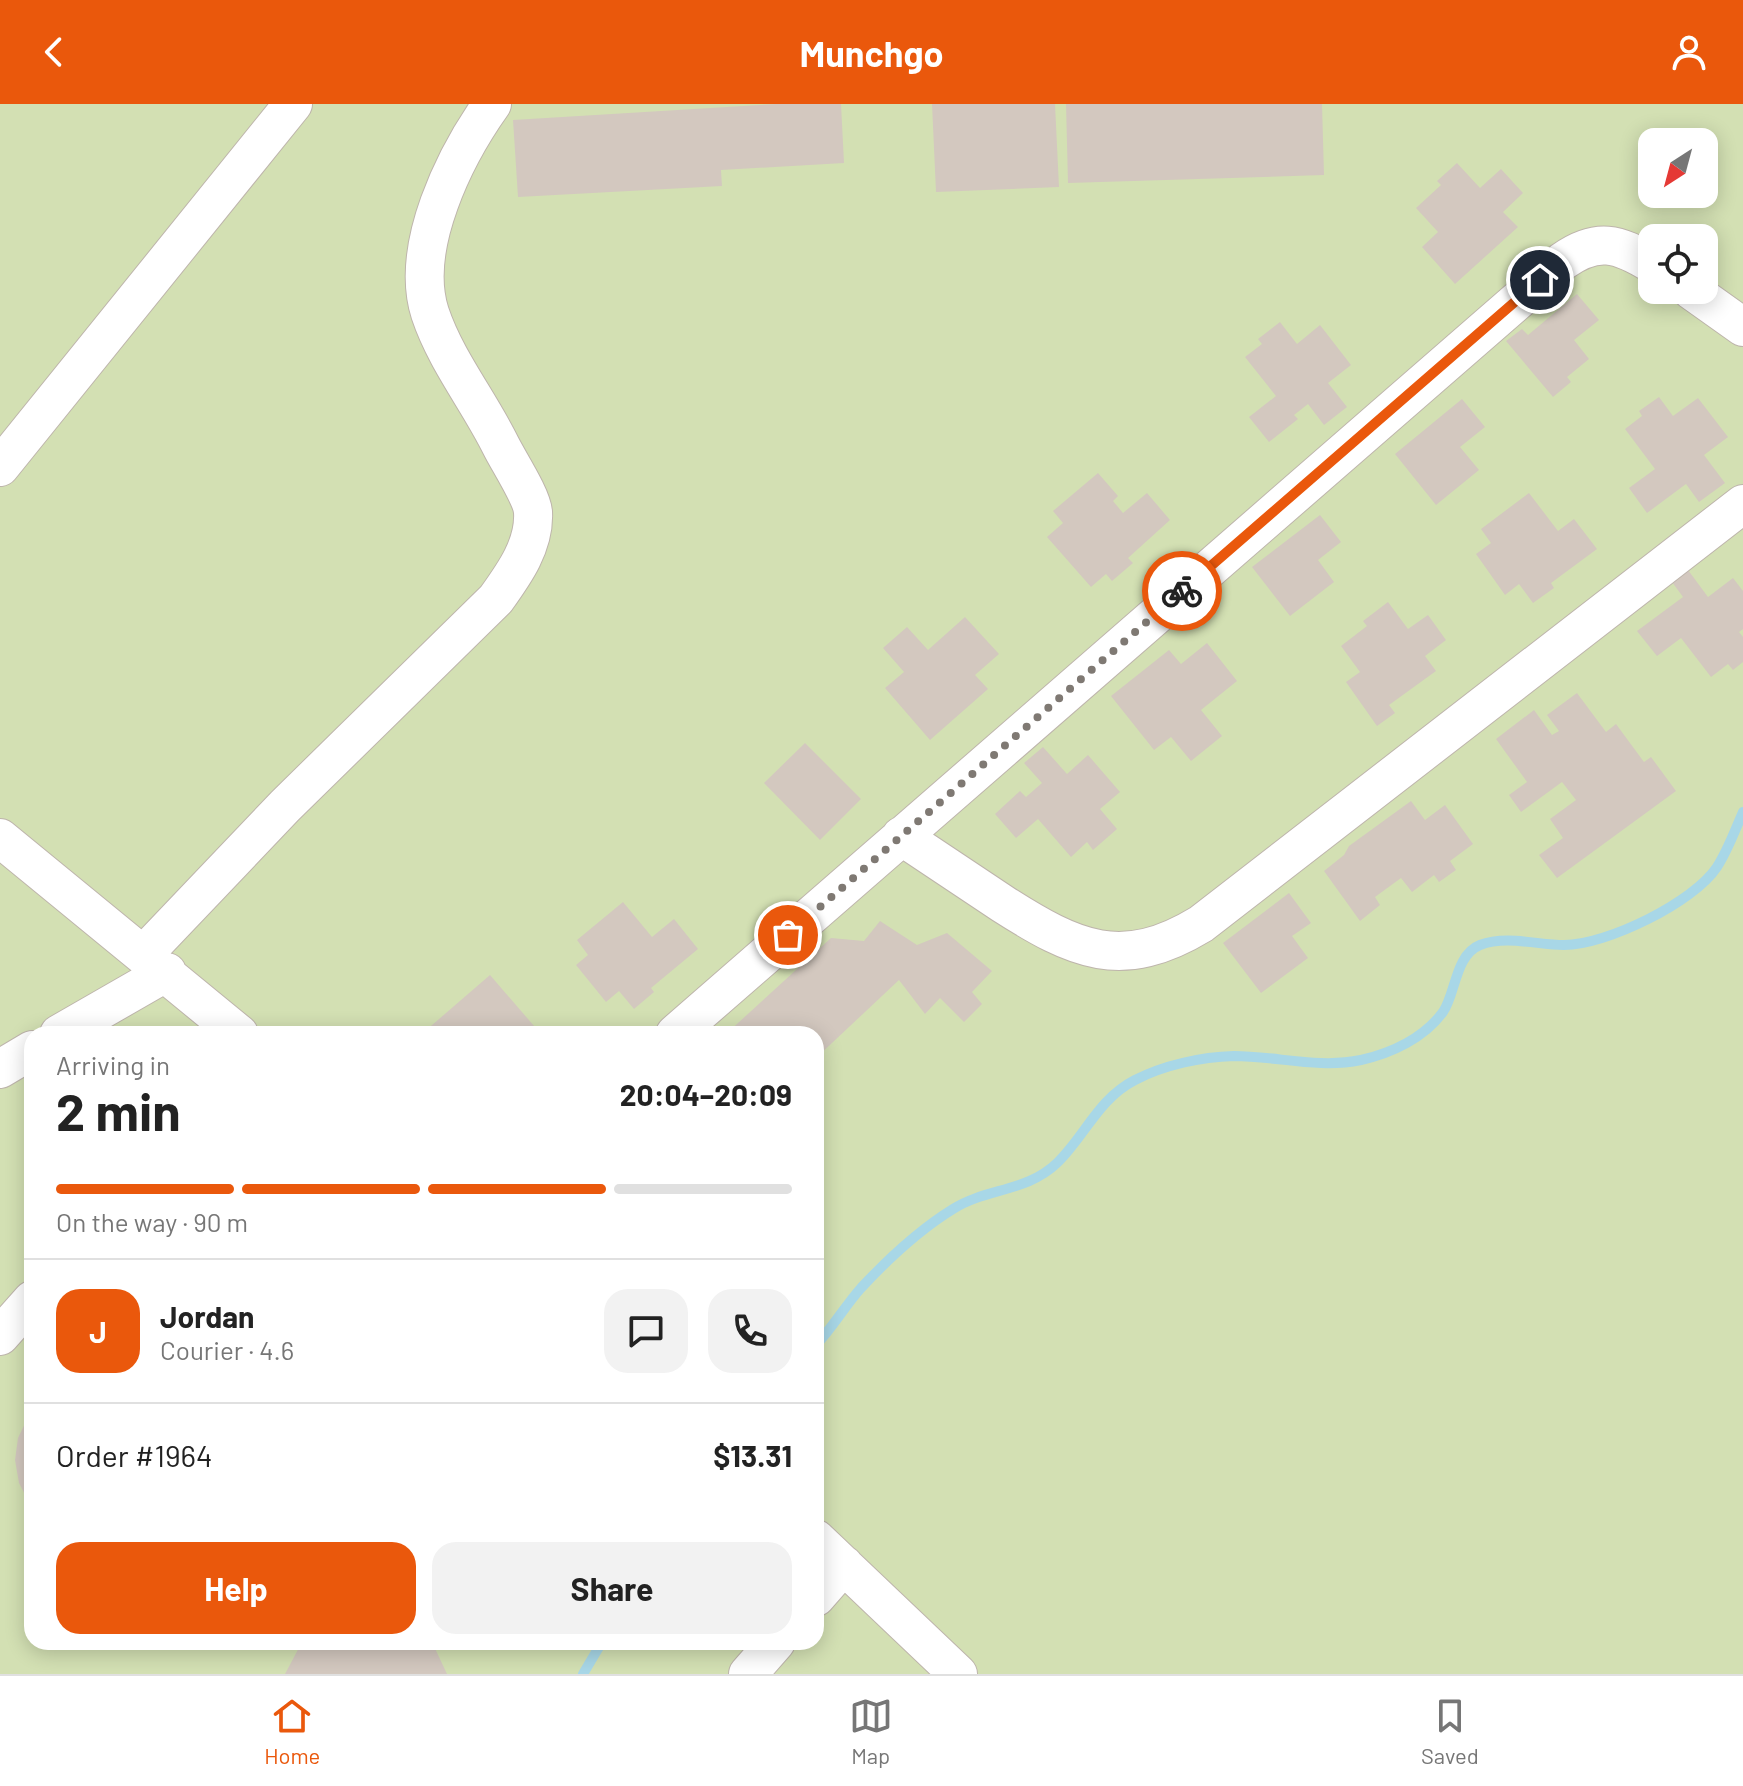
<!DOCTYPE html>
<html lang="en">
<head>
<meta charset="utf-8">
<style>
  :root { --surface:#fff; --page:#f2f2f2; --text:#222; --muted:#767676; --line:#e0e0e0; --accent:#ea580c }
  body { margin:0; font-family:Barlow,sans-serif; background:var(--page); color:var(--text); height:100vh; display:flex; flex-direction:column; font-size:30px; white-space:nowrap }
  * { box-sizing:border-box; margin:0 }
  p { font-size:26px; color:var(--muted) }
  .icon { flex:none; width:44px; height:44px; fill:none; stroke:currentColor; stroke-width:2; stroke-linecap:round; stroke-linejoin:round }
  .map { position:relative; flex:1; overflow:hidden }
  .panel { position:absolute; left:24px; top:922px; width:800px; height:624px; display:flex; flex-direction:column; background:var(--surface); border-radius:24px; box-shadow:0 4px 20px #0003 }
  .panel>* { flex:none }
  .needle { width:52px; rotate:216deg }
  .buttons { position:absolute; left:1638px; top:24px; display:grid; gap:16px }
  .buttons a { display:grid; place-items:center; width:80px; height:80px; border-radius:16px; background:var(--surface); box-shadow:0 4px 20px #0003; font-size:40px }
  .pin { position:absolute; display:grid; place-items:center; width:68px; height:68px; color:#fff; margin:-34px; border:4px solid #fff; border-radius:50%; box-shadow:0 2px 8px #0007 }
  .courier { position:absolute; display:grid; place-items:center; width:80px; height:80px; margin:-40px; border:6px solid #ea580c; border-radius:50%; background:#fff; color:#222; box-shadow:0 2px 10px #0007 }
  .summary em { font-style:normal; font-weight:700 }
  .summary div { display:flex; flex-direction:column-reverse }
  .summary { display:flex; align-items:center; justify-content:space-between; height:136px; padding:0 32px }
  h1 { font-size:52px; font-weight:700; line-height:60px }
  .bar { display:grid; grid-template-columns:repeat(4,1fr); gap:12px 8px; align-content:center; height:96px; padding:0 32px }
  .bar i { height:10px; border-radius:6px; background:var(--line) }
  .bar .current { background:var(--accent) }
  .bar p { grid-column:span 4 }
  .line { display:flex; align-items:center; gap:20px; padding:0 32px; border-top:2px solid var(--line) }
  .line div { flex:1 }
  .round { display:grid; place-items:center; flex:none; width:84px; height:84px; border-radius:24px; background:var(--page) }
  .cta { display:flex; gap:16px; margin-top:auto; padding:16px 32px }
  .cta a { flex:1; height:92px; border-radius:24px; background:var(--accent); color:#fff; font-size:32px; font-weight:700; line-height:92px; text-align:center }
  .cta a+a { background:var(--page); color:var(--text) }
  header { display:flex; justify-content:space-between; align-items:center; height:104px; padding:0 32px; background:var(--accent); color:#fff; font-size:36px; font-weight:700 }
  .dock { display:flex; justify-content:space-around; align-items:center; height:112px; border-top:2px solid var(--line); background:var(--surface); font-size:22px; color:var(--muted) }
  .dock a { display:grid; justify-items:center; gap:4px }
  .dock .current { color:var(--accent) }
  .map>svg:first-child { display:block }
  .green { fill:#d3e0b3; fill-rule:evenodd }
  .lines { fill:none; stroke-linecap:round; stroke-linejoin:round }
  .stream { stroke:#a8d7e7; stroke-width:10 }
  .building { fill:#d3c8bf }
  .minor-casing { stroke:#beb5ac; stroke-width:40 }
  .minor { stroke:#fff; stroke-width:38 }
  .done { stroke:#7f7973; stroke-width:8; stroke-dasharray:0 14.4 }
  .route { stroke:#ea580c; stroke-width:10 }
</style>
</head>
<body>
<header><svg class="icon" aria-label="back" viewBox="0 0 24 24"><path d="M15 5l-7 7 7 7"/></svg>Munchgo<svg class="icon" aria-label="person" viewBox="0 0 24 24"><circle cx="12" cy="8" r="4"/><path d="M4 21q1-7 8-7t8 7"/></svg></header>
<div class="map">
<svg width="1743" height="1570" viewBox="0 0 1743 1570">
  <rect width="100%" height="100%" fill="#f0ebe5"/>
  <path class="green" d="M0,0H1743V1570H0ZM1652,38H1704V90H1652ZM1652,134H1704V186H1652ZM32,930H816V1538H32Z"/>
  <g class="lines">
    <path class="stream" d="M816,1241C833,1223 845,1202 861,1184C888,1155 919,1126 953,1105C986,1084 1027,1088 1057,1059C1085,1032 1098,995 1135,976C1164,961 1201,953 1234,952C1277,952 1318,965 1361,956C1392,949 1424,934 1443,908C1456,889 1455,851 1480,841C1506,831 1538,841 1564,841C1607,841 1694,798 1717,763C1728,746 1735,726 1743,708
      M583,1570L602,1538"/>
  </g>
  <path class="building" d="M776,0H841L844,59L721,66L722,82L518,93L513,16Z
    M932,0H1055L1059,83L936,88Z
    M1066,0H1322L1324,71L1068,79Z
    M1457,59L1480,84L1501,65L1523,89L1503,108L1518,123L1455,180L1422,143L1438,128L1416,104L1441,81L1437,77Z
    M1577,190L1599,216L1574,236L1589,255L1567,273L1571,278L1553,293L1506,237L1522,225L1528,231Z
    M1280,218L1297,240L1320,221L1351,261L1328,279L1347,303L1324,321L1308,300L1294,311L1298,315L1269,338L1249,313L1276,292L1245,253L1262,240L1258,235Z
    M1659,293L1673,312L1698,294L1728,333L1704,351L1725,379L1699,398L1686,380L1647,409L1629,384L1655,365L1625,325L1642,312L1639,307Z
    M1462,295L1485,323L1460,343L1479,366L1436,401L1395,350Z
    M1098,369L1118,392L1113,397L1123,409L1147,389L1170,416L1128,454L1133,459L1112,477L1106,470L1091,483L1047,433L1063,419L1053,407Z
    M1529,389L1558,427L1574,415L1597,445L1551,479L1554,484L1533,499L1519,480L1505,491L1476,450L1491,439L1481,425Z
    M1320,411L1341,438L1318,456L1334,478L1290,512L1252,463Z
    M1688,466L1708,493L1733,474L1743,487V525L1739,528L1743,533V558L1733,566L1728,560L1711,573L1681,534L1657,552L1637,527L1683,493L1672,478Z
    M1388,498L1408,525L1428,511L1446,536L1425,552L1436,567L1389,601L1395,609L1377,622L1346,578L1360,568L1341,542L1367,522L1363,517Z
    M965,513L999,550L975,571L988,585L930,636L885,584L904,568L883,544L907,523L928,546Z
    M1207,539L1237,577L1201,606L1222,632L1191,657L1171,633L1154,646L1111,592L1169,546L1181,560Z
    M1577,589L1606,628L1616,620L1644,658L1651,653L1676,687L1557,774L1539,751L1563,734L1550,715L1576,696L1562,678L1521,708L1509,691L1527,678L1496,635L1534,606L1552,631L1559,627L1547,611Z
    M805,639L861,695L820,736L764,679Z
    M1043,643L1067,670L1088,651L1120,688L1100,705L1117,725L1093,746L1087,738L1071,753L1038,715L1016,734L995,710L1020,687L1026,693L1042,679L1024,659Z
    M1411,697L1425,716L1445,701L1473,740L1450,757L1456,766L1439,778L1434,771L1412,788L1401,774L1375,793L1380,801L1360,817L1324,767L1344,751L1349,742Z
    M1289,789L1311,819L1292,832L1308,854L1261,889L1223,839Z
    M623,798L652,833L674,815L698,845L651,884L654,888L634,905L619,887L606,898L576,861L588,851L577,836Z
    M880,817L917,841L947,829L992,867L972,888L982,900L964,918L940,894L925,910L899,876L816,954V930H726L831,834L864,837Z
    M490,871L541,930H426L424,928Z
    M32,1305V1404L19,1379L15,1356L18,1334Z
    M302,1538H432L447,1570H285Z"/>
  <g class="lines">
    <defs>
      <path id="minor" d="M1691,186L1743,223
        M0,363L293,0
        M901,732C935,755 969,777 1003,800C1075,846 1122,868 1201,820L1743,400
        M0,734L239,930
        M144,850L285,702L496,495C514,470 535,441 533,408C532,393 509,358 501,342C479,297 446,257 430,209C409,143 455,52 492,0
        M59,930L167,868
        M675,930L1563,157C1597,133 1618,139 1652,160
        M0,965L32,946
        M0,1232L32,1196
        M816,1435L958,1570
        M816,1493L844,1461
        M748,1570L776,1538"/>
    </defs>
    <use href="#minor" class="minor-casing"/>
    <use href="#minor" class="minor"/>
  </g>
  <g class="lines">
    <path class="done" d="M788,831L1182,487"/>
    <path class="route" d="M1182,487L1540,176"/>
  </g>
</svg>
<div class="buttons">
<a><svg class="needle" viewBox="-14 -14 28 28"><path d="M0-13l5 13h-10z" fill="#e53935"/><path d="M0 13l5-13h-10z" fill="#767676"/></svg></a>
<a><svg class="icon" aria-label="locate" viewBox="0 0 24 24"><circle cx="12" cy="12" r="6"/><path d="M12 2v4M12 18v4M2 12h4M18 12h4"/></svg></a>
</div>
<div class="pin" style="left:788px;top:831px;background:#ea580c"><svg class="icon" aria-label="bag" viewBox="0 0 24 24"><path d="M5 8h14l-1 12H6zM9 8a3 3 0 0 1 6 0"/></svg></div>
<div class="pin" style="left:1540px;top:176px;background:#1f2937"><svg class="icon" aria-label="home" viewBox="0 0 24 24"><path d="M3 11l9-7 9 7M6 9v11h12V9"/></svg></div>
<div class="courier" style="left:1182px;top:487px"><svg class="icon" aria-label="bike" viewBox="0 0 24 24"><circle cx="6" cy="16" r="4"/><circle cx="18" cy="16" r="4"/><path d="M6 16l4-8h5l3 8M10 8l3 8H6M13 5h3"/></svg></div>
<section class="panel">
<div class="summary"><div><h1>2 min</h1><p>Arriving in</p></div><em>20:04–20:09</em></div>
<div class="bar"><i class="current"></i><i class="current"></i><i class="current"></i><i></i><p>On the way · 90 m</p></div>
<div class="line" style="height:144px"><b class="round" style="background:var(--accent);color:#fff">J</b><div><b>Jordan</b><p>Courier · 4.6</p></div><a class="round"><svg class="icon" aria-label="chat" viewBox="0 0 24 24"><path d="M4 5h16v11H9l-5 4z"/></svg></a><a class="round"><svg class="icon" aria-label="phone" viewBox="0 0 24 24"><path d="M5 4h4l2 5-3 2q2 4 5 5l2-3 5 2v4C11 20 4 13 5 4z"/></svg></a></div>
<div class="line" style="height:104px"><div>Order #1964</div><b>$13.31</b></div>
<div class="cta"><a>Help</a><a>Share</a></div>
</section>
</div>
<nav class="dock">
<a class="current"><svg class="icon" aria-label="home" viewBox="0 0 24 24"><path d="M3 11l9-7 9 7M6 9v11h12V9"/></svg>Home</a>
<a><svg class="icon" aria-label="map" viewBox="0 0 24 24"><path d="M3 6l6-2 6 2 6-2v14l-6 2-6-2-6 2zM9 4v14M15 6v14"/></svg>Map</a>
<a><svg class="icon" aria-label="saved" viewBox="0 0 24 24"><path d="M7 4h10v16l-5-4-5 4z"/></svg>Saved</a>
</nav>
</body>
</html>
